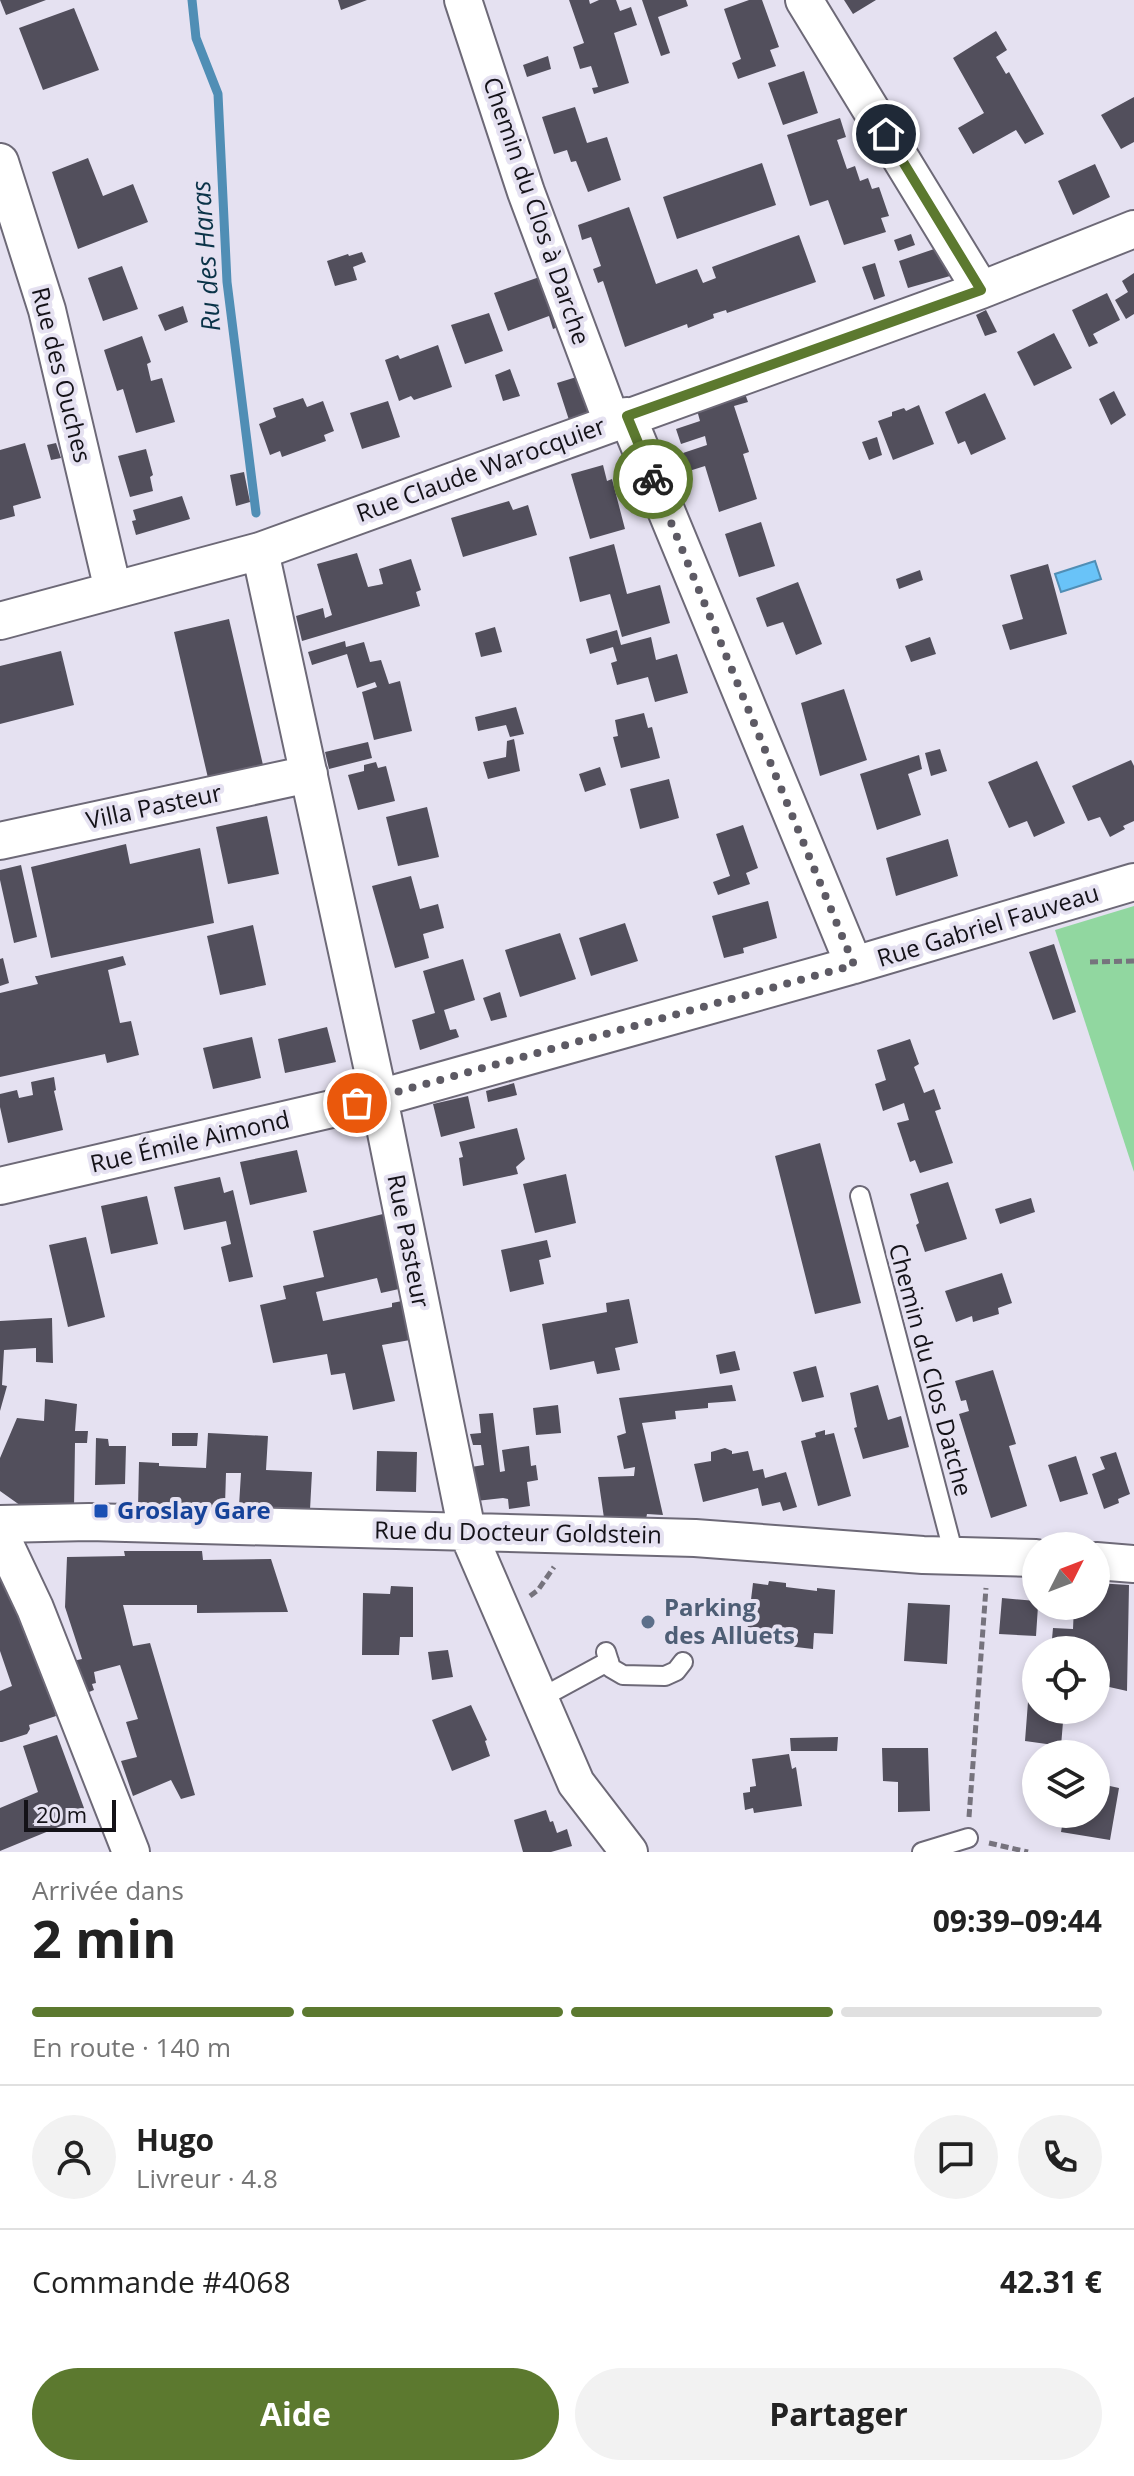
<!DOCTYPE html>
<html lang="fr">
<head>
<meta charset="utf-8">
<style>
  :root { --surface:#fff; --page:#f2f2f2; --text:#222; --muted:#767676; --line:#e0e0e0; --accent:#5c792f }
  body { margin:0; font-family:"Open Sans",sans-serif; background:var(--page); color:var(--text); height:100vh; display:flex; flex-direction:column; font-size:30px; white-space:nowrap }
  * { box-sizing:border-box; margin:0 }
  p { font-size:26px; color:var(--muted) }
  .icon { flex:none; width:44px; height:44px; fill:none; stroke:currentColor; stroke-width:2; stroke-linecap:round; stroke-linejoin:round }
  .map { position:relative; height:1852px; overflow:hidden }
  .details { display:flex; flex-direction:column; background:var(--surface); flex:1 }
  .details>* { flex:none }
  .needle { width:52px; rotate:48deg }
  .tools { position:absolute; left:1022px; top:1532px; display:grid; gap:16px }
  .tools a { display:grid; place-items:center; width:88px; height:88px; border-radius:50%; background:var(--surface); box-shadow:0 4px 12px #0003; font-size:40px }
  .scale { position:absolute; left:24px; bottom:20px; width:92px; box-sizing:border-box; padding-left:8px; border:4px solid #141218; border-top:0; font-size:22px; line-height:28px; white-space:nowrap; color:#141218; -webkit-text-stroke:6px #e5e1f1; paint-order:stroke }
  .pin { position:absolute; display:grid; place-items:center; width:68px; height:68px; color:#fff; margin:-34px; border:4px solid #fff; border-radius:50%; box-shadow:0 2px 8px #0007 }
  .courier { position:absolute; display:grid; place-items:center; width:80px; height:80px; margin:-40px; border:6px solid #5c792f; border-radius:50%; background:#fff; color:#222; box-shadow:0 2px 10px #0007 }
  .summary em { font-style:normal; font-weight:700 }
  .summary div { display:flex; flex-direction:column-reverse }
  .summary { display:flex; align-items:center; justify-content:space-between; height:136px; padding:0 32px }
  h1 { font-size:52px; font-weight:700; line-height:60px }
  .bar { display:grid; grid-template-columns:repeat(4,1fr); gap:12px 8px; align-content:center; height:96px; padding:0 32px }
  .bar i { height:10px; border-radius:6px; background:var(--line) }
  .bar .on { background:var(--accent) }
  .bar p { grid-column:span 4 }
  .line { display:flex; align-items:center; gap:20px; padding:0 32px; border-top:2px solid var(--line) }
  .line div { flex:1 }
  .round { display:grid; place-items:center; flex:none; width:84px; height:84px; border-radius:42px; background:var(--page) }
  .primary-button { display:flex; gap:16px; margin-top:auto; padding:16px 32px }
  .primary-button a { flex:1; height:92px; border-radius:48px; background:var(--accent); color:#fff; font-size:32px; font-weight:700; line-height:92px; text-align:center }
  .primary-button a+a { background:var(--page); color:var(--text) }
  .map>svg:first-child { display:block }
  .green { fill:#91d7a0 }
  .water { fill:#69c3f8; stroke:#508eb5; stroke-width:2 }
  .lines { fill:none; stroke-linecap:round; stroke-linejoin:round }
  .stream { stroke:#508eb5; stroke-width:9 }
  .building { fill:#524f5c }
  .service-casing { stroke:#6d6977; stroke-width:22 }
  .minor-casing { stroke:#6d6977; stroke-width:40 }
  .path { stroke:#76737d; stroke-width:5; stroke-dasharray:8 4; stroke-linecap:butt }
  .service { stroke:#fff; stroke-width:18 }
  .minor { stroke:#fff; stroke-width:36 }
  .done { stroke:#5d5a64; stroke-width:8; stroke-dasharray:0 14.4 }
  .route { stroke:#5c792f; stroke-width:10 }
  .transit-dot { fill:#1a4fb4; stroke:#e5e1f1; stroke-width:3 }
  .service-dot { fill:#5c6f8a; stroke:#e5e1f1; stroke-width:3 }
  .labels { text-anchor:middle; stroke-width:8; stroke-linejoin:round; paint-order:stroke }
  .street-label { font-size:24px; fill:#141218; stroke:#e5e1f1 }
  .transit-label { font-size:24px; font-weight:bold; fill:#164399; stroke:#e5e1f1; text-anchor:start }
  .service-label { font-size:24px; font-weight:bold; fill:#4e5e75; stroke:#e5e1f1; text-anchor:start }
  .water-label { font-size:26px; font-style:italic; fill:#0a3348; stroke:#e5e1f1 }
</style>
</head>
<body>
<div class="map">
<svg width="1134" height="1852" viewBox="0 0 1134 1852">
  <rect width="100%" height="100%" fill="#e5e1f1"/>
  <path class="green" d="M1134,906V1172L1055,930Z"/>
  <path class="water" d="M1095,561L1101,579L1061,592L1055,574Z"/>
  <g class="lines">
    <path class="stream" d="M192,0L196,38L218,94L227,282L256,513"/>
  </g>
  <path class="building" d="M0,0H46L6,15Z
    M338,0H367L341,10Z
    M569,0H589L590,4L599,0H616L620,11L631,7L637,25L614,33L629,83L594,94L592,88L598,87L591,66L580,69L573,47L584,43Z
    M642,0H686L688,6L658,17L670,53L661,56Z
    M749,0H762L779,47L770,50L776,66L738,79L732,63L741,59L724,9Z
    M844,0H876L853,14Z
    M74,8L99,70L43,90L19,28Z
    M996,31L1007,50L996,57L1006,74L1009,72L1044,134L1025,144L1016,130L973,154L958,128L984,113L953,58Z
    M548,56L551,69L527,77L523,65Z
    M804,71L818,113L783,125L768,83Z
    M1134,97V142L1121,149L1101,115Z
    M575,107L587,143L607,137L621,180L588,192L576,161L571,162L567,150L554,154L542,117Z
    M840,118L846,137L837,140L847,169L855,166L860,181L868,178L872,189L879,187L889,216L881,218L886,232L844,245L828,200L810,206L787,135Z
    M88,158L103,196L133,184L148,222L78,249L52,172Z
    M762,163L776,205L677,239L663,197Z
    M1095,164L1110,197L1073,215L1058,181Z
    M629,207L656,284L697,269L703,283L716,278L712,267L799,235L816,282L727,313L726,310L713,314L714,318L688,328L687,324L625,347L603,281L598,283L593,269L601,266L591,237L582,240L578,225Z
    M911,234L915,245L898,251L894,240Z
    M940,247L950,276L908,288L899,261Z
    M362,252L366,262L353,267L357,280L335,286L327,261L348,254L349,256Z
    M875,263L885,296L874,300L862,267Z
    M122,266L138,309L103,321L88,278Z
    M1134,273V314L1126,319L1115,300L1128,292L1122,281Z
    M548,274L566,324L553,329L549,316L508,331L494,293Z
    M1107,293L1120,320L1093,334L1098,343L1089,347L1072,310Z
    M183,306L188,322L165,331L158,315Z
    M986,310L997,332L985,336L976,315Z
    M489,313L503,351L465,364L451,325Z
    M1054,333L1072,368L1034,386L1017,352Z
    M142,336L151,362L147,364L151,381L162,378L175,422L136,433L123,389L117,391L104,350Z
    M438,345L452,387L414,400L411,396L399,401L385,360L398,355L400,359Z
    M510,369L520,396L503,401L495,375Z
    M583,375L595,411L569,420L557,383Z
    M743,388L748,402L734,406L749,452L743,454L757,499L719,512L705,466L689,471L683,453L707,445L705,436L681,444L676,429L700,421L695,403Z
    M1114,391L1126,415L1111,425L1099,399Z
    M985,393L1006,439L971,455L965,441L958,444L945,412Z
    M303,398L307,407L323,401L334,431L324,435L326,441L282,457L280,451L270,455L259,424L276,417L273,408Z
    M388,401L400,437L362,449L350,413Z
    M919,405L934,444L893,460L878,421L892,416V412L904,408L906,411Z
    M877,437L882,455L869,460L862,442Z
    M25,443L41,498L13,506L15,516L0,520V450Z
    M56,443L61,458L51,460L47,445Z
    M146,449L153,475L150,477L153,491L130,497L118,456Z
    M603,465L607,481L612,479L625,529L590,539L571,474Z
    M244,472L250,502L236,506L230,475Z
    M182,496L190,519L136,535L132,521L136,520L133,510Z
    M509,501L513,510L528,505L537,535L463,557L451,518Z
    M761,522L775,566L739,577L725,534Z
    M614,544L627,594L660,585L670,623L622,637L610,594L580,602L569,557Z
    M357,553L368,587L383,584L379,569L411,559L421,590L416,592L420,606L302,641L296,616L323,608L325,618L332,615L317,564Z
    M1048,564L1067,634L1010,650L1002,625L1023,619L1010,575Z
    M920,570L923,580L899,589L896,579Z
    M798,582L822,644L796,655L783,622L767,627L756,598Z
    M229,619L263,765L208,778L174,632Z
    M495,627L502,652L481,657L475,633Z
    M617,630L621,645L651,637L656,660L677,654L688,693L655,702L648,677L617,685L611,663L617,661L613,647L590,654L586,639Z
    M930,637L936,654L911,662L905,646Z
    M345,641L346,647L364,642L370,662L381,660L389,684L400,681L412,731L374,740L362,692L377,687L375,682L357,688L347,654L312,665L308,652Z
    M61,651L74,705L0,724V666Z
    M844,689L867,760L820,776L801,703Z
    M516,707L524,734L510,737L506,725L478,731L475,717Z
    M644,713L648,728L652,727L660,758L621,768L613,737L618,736L615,720Z
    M514,739L520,771L488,779L483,762L506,757L507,741Z
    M368,742L372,758L329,769L325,752Z
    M940,749L947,771L931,776L925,753Z
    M919,755L922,769L908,774L921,815L877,830L860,774Z
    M1131,760L1134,766V821L1123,826L1125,829L1110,837L1100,817L1088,821L1072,786Z
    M1037,761L1065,823L1034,837L1027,821L1009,828L988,782Z
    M376,762L378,768L386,766L395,801L358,810L348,775L364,771V765Z
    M600,767L606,785L585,792L579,774Z
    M669,779L679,818L640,829L630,789Z
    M427,807L439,857L398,866L386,817Z
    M267,816L279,874L228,884L216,827Z
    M743,825L758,868L746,873L750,884L718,895L713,882L730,876L716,834Z
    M948,839L958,876L896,896L886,858Z
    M126,844L130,864L200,848L214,923L51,958L31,867Z
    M21,865L37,937L14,943L0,880V870Z
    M411,876L420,909L438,904L444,928L423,934L429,958L395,968L372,886Z
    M768,901L777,938L743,948L744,953L724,958L712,916Z
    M625,923L638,961L591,976L579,938Z
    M253,925L266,985L220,995L207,936Z
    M560,933L576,979L520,997L505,950Z
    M1054,944L1076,1012L1053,1020L1029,952Z
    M123,956L126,965L108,970L120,1023L131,1021L139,1055L107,1063L105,1054L0,1077V993L38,984L35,976H37Z
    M3,958L9,983L0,986V959Z
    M463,959L475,1000L444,1010L450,1030L456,1029L459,1037L420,1050L412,1020L435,1013L423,971Z
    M500,992L507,1017L491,1021L483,998Z
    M327,1027L336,1062L285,1073L278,1039Z
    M252,1037L261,1078L213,1089L203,1048Z
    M910,1039L919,1064L914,1067L924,1093L934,1089L941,1109L935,1111L953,1163L920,1173L915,1160L910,1162L897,1123L909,1120L904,1103L883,1111L875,1084L886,1080L877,1050Z
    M54,1077L56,1090L54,1091L63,1130L8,1143L0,1107V1094L17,1090L19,1098L33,1095L31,1082Z
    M514,1083L517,1095L488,1102L486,1091Z
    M468,1096L475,1128L441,1137L433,1104Z
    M517,1128L525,1159L516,1167L518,1174L463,1186L459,1158L463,1157L459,1142Z
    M820,1143L861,1303L815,1314L775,1156Z
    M297,1150L307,1192L250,1205L240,1162Z
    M566,1174L576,1223L535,1233L523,1184Z
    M220,1177L224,1193L233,1190L253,1277L229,1282L221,1247L231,1244L226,1221L184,1230L174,1187Z
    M948,1182L967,1239L925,1252L916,1225L919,1223L910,1194Z
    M147,1196L158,1244L111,1254L101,1206Z
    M1031,1198L1035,1212L1000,1224L995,1209Z
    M383,1214L399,1289L381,1293L377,1278L316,1292L323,1321L392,1307V1303L402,1301L410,1340L382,1345L395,1401L353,1410L345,1373L331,1375L327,1354L273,1363L260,1305L286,1299L283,1286L324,1277L313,1231Z
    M86,1237L105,1317L68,1327L49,1245Z
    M547,1240L551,1257L539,1260L544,1284L510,1292L501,1250Z
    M1002,1273L1012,1303L998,1308L999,1314L973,1322L972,1316L956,1322L945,1291Z
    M629,1299L638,1343L615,1348L620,1370L597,1374L594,1361L550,1370L542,1324L607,1312L606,1303Z
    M52,1318L53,1363L36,1362V1348L4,1350L2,1385L7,1386L0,1411V1321Z
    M735,1351L740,1370L720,1374L716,1355Z
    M816,1366L824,1397L802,1402L793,1372Z
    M993,1370L1016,1444L1009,1446L1027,1506L991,1518L959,1414L969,1411L966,1400L961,1401L955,1381Z
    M732,1385L736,1401L708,1403V1408L675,1411L676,1419L642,1423L663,1515L647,1514L646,1519L604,1518L598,1477L634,1476L635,1467L624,1469L617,1436L626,1433L619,1398Z
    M878,1385L888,1420L901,1416L909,1447L863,1459L854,1428L857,1427L850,1393Z
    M45,1399L77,1404L75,1431H88L87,1443H75L74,1508H24L0,1491V1458L17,1418L44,1421Z
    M558,1405L561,1433L536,1435L533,1408Z
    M493,1413L500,1472L505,1471L502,1450L529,1446L531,1466L536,1465L538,1480L527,1482L530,1506L509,1509L508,1499L503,1498L476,1501L471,1467L484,1465L481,1445H473L470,1434L481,1433L479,1414Z
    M825,1430V1435L834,1433L851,1496L818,1506L801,1441L816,1437L815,1433Z
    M172,1433H198L197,1446H172Z
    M208,1433L268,1436L266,1470L312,1472L310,1510L239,1506L241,1473H226L225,1505L138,1508L139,1462L159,1463V1466L206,1468Z
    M96,1438L108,1439L109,1446H126L125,1484L95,1485Z
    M725,1448L732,1451V1454L748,1451L753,1471L763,1469L765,1478L786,1472L797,1507L783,1511L780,1502L762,1506L758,1488L703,1502L694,1464L711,1461V1452Z
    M377,1451L417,1452L416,1492L376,1491Z
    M1116,1452L1130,1494L1118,1499L1119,1503L1104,1509L1092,1474L1105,1469L1100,1457Z
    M1076,1456L1088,1494L1060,1502L1048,1465Z
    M124,1551H202L203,1560L271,1559L288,1612L197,1613V1605H123L133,1646L150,1643L195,1795L181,1799L171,1780L133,1796L121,1761L137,1757L126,1722L138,1719L120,1665L94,1672L96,1683L92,1684L94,1690L84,1694L73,1661L82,1659L65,1607L67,1557L125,1556Z
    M0,1568L42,1665L56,1716L29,1725L30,1729L27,1734L2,1742H0V1691L12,1686L0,1651Z
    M769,1581L786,1583V1587L817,1591V1588L835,1590L833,1634L814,1633L813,1649L746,1641L753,1583L768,1585Z
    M1096,1583L1129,1585L1127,1691L1096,1684V1650H1060L1061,1639H1052L1053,1628L1073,1629L1074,1606H1096Z
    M391,1586L413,1587V1637H400L399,1655H362L363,1593L390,1594Z
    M1002,1598L1036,1601L1038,1606L1036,1636L999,1634Z
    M908,1603L950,1605L947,1664L904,1661Z
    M448,1650L453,1677L432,1680L428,1652Z
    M1030,1676L1036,1677V1710H1068L1067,1722H1063L1061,1746L1025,1741Z
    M471,1705L487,1740L485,1741L490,1756L452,1771L432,1720Z
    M57,1735L84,1808L78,1819L0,1851V1808L38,1792L23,1746Z
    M838,1737L837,1751H791L790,1738Z
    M882,1748H928L930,1811L898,1812V1782L883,1781Z
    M789,1754L792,1769L796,1767L802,1806L754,1813L753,1808L745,1810L743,1793L750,1792V1787L756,1786L752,1759Z
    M1096,1783L1119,1788L1110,1840L1061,1832L1064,1814H1096Z
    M546,1810L550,1822L553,1821L557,1833L567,1829L572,1846L551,1852H523L514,1820Z"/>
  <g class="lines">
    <defs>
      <path id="service" d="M860,1196L954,1555
        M606,1652L611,1668L623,1675L665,1676L676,1671L683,1662
        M539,1699L609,1661
        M922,1852L968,1838"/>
      <path id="minor" d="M463,0L526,192L612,422
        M804,0L981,290
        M0,162L47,310L113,590
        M627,416L854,965
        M260,551L379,1098L467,1531L576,1783L629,1852
        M0,621L260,551L981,290L1134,229
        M0,841L309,774
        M0,1186L379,1098L854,965L1134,882
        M0,1524L89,1522L695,1538L923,1555L1036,1558
        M0,1534L35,1608L131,1852
        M1096,1561L1134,1564"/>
    </defs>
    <use href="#service" class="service-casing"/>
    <use href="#minor" class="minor-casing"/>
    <path class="path" d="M1090,962L1134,961
      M530,1596L538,1590L554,1567
      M969,1817L986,1588
      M989,1843L1028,1852"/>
    <use href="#service" class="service"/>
    <use href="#minor" class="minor"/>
  </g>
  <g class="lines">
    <path class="done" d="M357,1103L854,965L653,479"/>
    <path class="route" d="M653,479L627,416L981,290L886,134"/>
  </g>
  <rect class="transit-dot" x="93" y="1503" width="16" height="16" rx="4"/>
  <circle class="service-dot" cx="648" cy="1622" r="8"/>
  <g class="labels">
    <g class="street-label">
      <text transform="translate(536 211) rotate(71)" y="8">Chemin du Clos à Darche</text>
      <text transform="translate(61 375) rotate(76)" y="8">Rue des Ouches</text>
      <text transform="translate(481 470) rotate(-20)" y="8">Rue Claude Warocquier</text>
      <text transform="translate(154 807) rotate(-12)" y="8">Villa Pasteur</text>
      <text transform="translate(988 926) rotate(-17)" y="8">Rue Gabriel Fauveau</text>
      <text transform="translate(190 1142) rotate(-13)" y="8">Rue Émile Aimond</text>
      <text transform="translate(408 1241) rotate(79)" y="8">Rue Pasteur</text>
      <text transform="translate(930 1370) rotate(75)" y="8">Chemin du Clos Datche</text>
      <text transform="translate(518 1533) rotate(1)" y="8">Rue du Docteur Goldstein</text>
    </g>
    <g class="transit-label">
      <text x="117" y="1519">Groslay Gare</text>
    </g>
    <g class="service-label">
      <text x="664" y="1616">Parking<tspan x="664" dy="28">des Alluets</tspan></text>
    </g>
    <g class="water-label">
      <text transform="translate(206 256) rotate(-94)" y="9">Ru des Haras</text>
    </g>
  </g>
</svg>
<div class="tools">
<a><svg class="needle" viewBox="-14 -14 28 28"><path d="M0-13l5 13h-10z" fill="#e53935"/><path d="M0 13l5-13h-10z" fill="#767676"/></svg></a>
<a><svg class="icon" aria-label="locate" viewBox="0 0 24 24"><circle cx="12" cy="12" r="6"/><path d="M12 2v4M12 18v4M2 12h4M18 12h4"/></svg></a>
<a><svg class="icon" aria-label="layers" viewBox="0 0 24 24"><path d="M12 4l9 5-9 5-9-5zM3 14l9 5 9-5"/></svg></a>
</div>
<div class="scale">20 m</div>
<div class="pin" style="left:357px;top:1103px;background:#ea580c"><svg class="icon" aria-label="bag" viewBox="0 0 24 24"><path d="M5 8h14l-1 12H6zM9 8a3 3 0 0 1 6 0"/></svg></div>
<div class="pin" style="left:886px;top:134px;background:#1f2937"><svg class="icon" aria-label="home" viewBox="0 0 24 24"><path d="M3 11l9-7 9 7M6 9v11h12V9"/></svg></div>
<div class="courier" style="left:653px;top:479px"><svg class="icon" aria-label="bike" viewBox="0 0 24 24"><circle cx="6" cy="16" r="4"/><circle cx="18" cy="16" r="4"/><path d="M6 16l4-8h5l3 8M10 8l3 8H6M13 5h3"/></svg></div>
</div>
<section class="details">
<div class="summary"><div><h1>2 min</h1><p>Arrivée dans</p></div><em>09:39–09:44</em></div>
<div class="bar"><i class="on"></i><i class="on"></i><i class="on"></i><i></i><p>En route · 140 m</p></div>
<div class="line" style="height:144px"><a class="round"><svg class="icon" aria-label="person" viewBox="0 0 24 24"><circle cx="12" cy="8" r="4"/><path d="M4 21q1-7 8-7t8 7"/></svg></a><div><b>Hugo</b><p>Livreur · 4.8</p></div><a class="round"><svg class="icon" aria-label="chat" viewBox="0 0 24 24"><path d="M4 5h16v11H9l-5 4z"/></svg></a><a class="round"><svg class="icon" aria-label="phone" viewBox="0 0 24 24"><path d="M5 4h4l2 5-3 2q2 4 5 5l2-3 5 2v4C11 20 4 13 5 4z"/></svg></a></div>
<div class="line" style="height:104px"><div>Commande #4068</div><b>42.31 €</b></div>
<div class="primary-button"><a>Aide</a><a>Partager</a></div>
</section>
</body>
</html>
